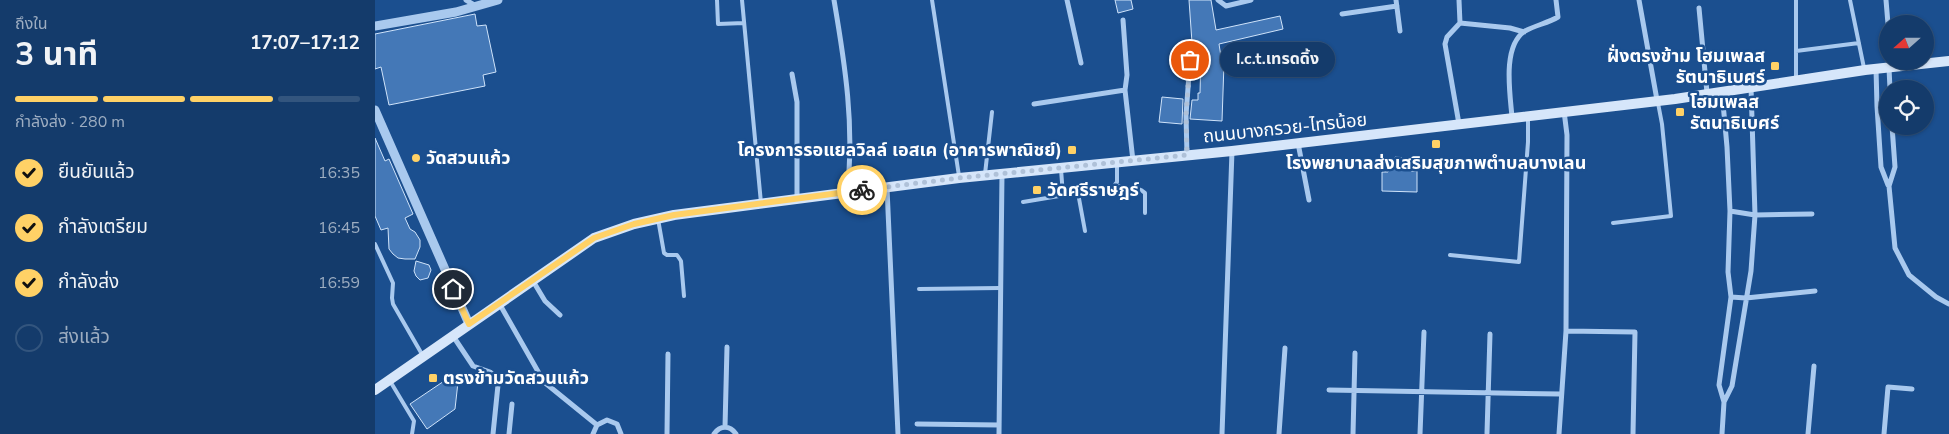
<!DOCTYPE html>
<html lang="th">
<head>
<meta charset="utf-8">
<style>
  :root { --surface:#143b6b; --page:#214673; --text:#f1f3f6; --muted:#9dadc1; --line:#33557e; --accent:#ffd166 }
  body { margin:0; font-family:"Nunito Sans","Noto Sans Thai",sans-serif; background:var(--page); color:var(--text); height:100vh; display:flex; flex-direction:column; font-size:19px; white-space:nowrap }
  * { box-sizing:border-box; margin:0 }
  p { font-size:16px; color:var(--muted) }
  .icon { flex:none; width:28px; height:28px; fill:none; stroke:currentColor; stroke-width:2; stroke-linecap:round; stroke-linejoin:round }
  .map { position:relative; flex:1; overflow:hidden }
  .side { display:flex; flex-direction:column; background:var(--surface); width:375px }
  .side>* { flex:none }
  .needle { width:32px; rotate:249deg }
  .tools { position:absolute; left:1504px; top:15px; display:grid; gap:10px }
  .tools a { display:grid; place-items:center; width:55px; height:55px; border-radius:50%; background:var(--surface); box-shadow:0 1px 4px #0004,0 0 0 1px var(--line); font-size:25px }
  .pin { position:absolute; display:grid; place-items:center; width:42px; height:42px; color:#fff; margin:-21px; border:2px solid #fff; border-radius:50%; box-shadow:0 1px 5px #0007 }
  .courier { position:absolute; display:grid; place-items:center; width:50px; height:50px; margin:-25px; border:4px solid #ffd166; border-radius:50%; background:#fff; color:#222; box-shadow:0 1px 6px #0007 }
  .bubble { position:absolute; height:35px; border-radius:18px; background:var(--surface); box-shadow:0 1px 4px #0004,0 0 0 1px var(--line); font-size:16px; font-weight:700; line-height:35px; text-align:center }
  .head em { font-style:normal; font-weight:700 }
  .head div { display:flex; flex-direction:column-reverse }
  .head { display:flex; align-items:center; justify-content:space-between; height:85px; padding:0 15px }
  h1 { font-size:32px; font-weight:700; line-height:38px }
  .bar { display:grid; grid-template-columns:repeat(4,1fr); gap:8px 5px; align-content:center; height:60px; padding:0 15px }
  .bar i { height:6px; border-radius:4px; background:var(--line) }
  .bar .selected { background:var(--accent) }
  .bar p { grid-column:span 4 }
  ol { padding:0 15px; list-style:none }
  li { display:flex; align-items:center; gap:15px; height:55px }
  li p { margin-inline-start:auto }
  li .icon { padding:5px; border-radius:50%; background:var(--accent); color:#111; stroke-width:4 }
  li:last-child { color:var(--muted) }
  li i { width:28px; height:28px; border:2px solid var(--line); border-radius:50% }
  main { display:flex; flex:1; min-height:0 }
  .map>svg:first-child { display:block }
  .building { fill:#4478b7; stroke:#cfe3fa }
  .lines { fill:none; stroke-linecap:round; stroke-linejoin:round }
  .service { stroke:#a9c9ee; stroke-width:4 }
  .minor { stroke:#a9c9ee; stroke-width:5 }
  .tertiary { stroke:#a9c9ee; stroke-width:9 }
  .secondary { stroke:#d6e6fa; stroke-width:10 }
  .done { stroke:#afc1d8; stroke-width:5; stroke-dasharray:0 9 }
  .route { stroke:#ffd166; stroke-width:6 }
  .poi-dot { fill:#ffd166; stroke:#1b4f8f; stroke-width:2 }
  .labels { text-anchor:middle; stroke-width:5; stroke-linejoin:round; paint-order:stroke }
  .poi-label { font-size:18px; font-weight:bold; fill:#fff; stroke:#1b4f8f; text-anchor:start }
  .street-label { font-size:18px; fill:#fff; stroke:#1b4f8f }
</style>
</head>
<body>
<main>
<section class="side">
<div class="head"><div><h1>3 นาที</h1><p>ถึงใน</p></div><em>17:07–17:12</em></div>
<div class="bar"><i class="selected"></i><i class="selected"></i><i class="selected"></i><i></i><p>กำลังส่ง · 280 m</p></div>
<ol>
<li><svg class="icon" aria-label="check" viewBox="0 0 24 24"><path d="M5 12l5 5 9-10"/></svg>ยืนยันแล้ว<p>16:35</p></li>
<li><svg class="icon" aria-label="check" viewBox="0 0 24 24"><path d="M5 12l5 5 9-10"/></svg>กำลังเตรียม<p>16:45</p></li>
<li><svg class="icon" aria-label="check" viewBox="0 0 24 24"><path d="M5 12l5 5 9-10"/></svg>กำลังส่ง<p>16:59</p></li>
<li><i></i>ส่งแล้ว</li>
</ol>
</section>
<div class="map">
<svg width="1574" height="434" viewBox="0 0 1574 434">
  <rect width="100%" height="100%" fill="#1b4f8f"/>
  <path class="building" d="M740,0H756L758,9L743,13Z
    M814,0H836L841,30L905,16L908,29L844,44L847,63H849L847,121L815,119L817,100H823V93H825L826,56L818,57Z
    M100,14L102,26L111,25L121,72L108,75L110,86L14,105L6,67L0,69V34Z
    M787,97L808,99L807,124L784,122Z
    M0,138L10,161L14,159L38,214L30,218L35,229L40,232L45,240V247L40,259H30L23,258L18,254L14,249L13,228L6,230L0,216Z
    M1020,157L1031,158L1030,166H1036V171H1042V192L1007,191V172H1013L1014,165L1020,166Z
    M41,261L54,265L56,270L53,278L45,280L41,276L39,271Z
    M78,375L83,382L80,409L52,429L35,404Z"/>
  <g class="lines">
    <path class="service" d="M342,0L343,24L369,23
      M367,0L386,203
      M557,0L584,176
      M1475,0L1489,68
      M1421,51L1484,43
      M1421,80V0
      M686,169L688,196
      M610,174L617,112
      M741,185C751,191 761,184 770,193V213
      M703,193L710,231
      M648,202L738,187L742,182V162
      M283,219L289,253L292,255H302L306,261L309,296
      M1238,223L1296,216L1287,124L1283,103
      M0,244L18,283L17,298L18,304L48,356
      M1075,255L1144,262L1153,142V118
      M544,289L625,288
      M15,381L39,421L37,434"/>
    <path class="minor" d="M91,0L101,6
      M459,0C470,64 480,128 472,192
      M692,0L706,63
      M843,0L851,6L876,0
      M1021,0L1025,31
      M1084,0L1085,23L1072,37L1070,44L1084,124
      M1264,0L1282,100
      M1511,0L1513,24
      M1324,8L1332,93
      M967,14L1022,6
      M748,20L752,75L750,90
      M1085,23L1135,28L1149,32
      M1514,68L1515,89
      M1501,69L1502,106L1506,167L1513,185
      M417,74L422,102V198
      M1347,92L1352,147L1355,211L1353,272L1356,297L1344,385L1349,402L1347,434
      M659,104L750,90L758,161
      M1137,117C1135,93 1127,46 1150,31C1161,25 1173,23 1183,17L1181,0
      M1517,126L1520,167L1514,186L1520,248L1534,275L1561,297L1574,304
      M923,143L934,200
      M812,155L811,115L815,61
      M512,188L523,434
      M1355,211L1380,215L1437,214
      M158,281L170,301L185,315
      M1356,297L1371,298L1440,291
      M124,303L169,382L222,425
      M1191,331L1260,332L1258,434
      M78,336L98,366L115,372L121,377L123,385L118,434
      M954,390L1185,394
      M1349,402L1357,386L1376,271L1380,215L1376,87
      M542,424L624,425
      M350,427L352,347
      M1112,433L1115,334
      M134,434L137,404
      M218,434L222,425L232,420L242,424L246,434
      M292,434L293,354
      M339,434C345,425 355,425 361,434
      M624,434L627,174
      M847,434L857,151
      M904,434L910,348
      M978,434L980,353
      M1045,434L1049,332
      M1184,434L1191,331L1192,135L1189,111
      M1433,434L1439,366
      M1509,434L1513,387L1537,389"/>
    <path class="tertiary" d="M0,26L81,12L123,0
      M0,110L94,324"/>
    <path class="secondary" d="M0,390L219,238L259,224L299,215L584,178L857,151L1300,99L1490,70L1574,61"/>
  </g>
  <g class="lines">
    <path class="done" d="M487,190L584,178L812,155L811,115L815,60"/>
    <path class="route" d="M78,289L94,324L219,238L259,224L299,215L487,190"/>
  </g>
  <g class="poi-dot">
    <rect x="1395" y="61" width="10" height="10" rx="2.5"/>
    <rect x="1300" y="107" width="10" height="10" rx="2.5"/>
    <rect x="1056" y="139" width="10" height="10" rx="2.5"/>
    <rect x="692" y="145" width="10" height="10" rx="2.5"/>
    <circle cx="41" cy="158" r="5"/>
    <rect x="657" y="185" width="10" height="10" rx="2.5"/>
    <rect x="53" y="373" width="10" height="10" rx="2.5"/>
  </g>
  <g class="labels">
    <g class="poi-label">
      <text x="1390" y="62" text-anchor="end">ฝั่งตรงข้าม โฮมเพลส<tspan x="1390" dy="21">รัตนาธิเบศร์</tspan></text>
      <text x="1315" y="108">โฮมเพลส<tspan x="1315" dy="21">รัตนาธิเบศร์</tspan></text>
      <text x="687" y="156" text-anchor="end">โครงการรอแยลวิลล์ เอสเค (อาคารพาณิชย์)</text>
      <text x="51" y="164">วัดสวนแก้ว</text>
      <text x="1061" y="169" text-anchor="middle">โรงพยาบาลส่งเสริมสุขภาพตำบลบางเลน</text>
      <text x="672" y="196">วัดศรีราษฎร์</text>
      <text x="68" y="384">ตรงข้ามวัดสวนแก้ว</text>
    </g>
    <g class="street-label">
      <text transform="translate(910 128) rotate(-6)" y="6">ถนนบางกรวย-ไทรน้อย</text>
    </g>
  </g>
</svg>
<div class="tools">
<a><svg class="needle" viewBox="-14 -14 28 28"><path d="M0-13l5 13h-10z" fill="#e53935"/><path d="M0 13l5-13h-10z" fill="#9dadc1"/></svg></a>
<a><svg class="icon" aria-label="locate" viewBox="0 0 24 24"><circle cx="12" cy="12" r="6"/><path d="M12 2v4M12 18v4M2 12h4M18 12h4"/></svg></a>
</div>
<div class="pin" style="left:815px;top:60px;background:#ea580c"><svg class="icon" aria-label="bag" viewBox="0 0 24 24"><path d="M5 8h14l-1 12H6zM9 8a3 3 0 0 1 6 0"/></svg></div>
<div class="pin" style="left:78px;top:289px;background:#1f2937"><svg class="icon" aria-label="home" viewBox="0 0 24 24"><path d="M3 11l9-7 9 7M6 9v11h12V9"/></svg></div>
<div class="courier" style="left:487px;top:190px"><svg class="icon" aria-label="bike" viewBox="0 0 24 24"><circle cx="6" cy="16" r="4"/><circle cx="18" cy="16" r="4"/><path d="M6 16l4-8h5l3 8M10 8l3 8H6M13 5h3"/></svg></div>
<div class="bubble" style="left:845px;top:42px;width:115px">I.c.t.เทรดดิ้ง</div>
</div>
</main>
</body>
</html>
